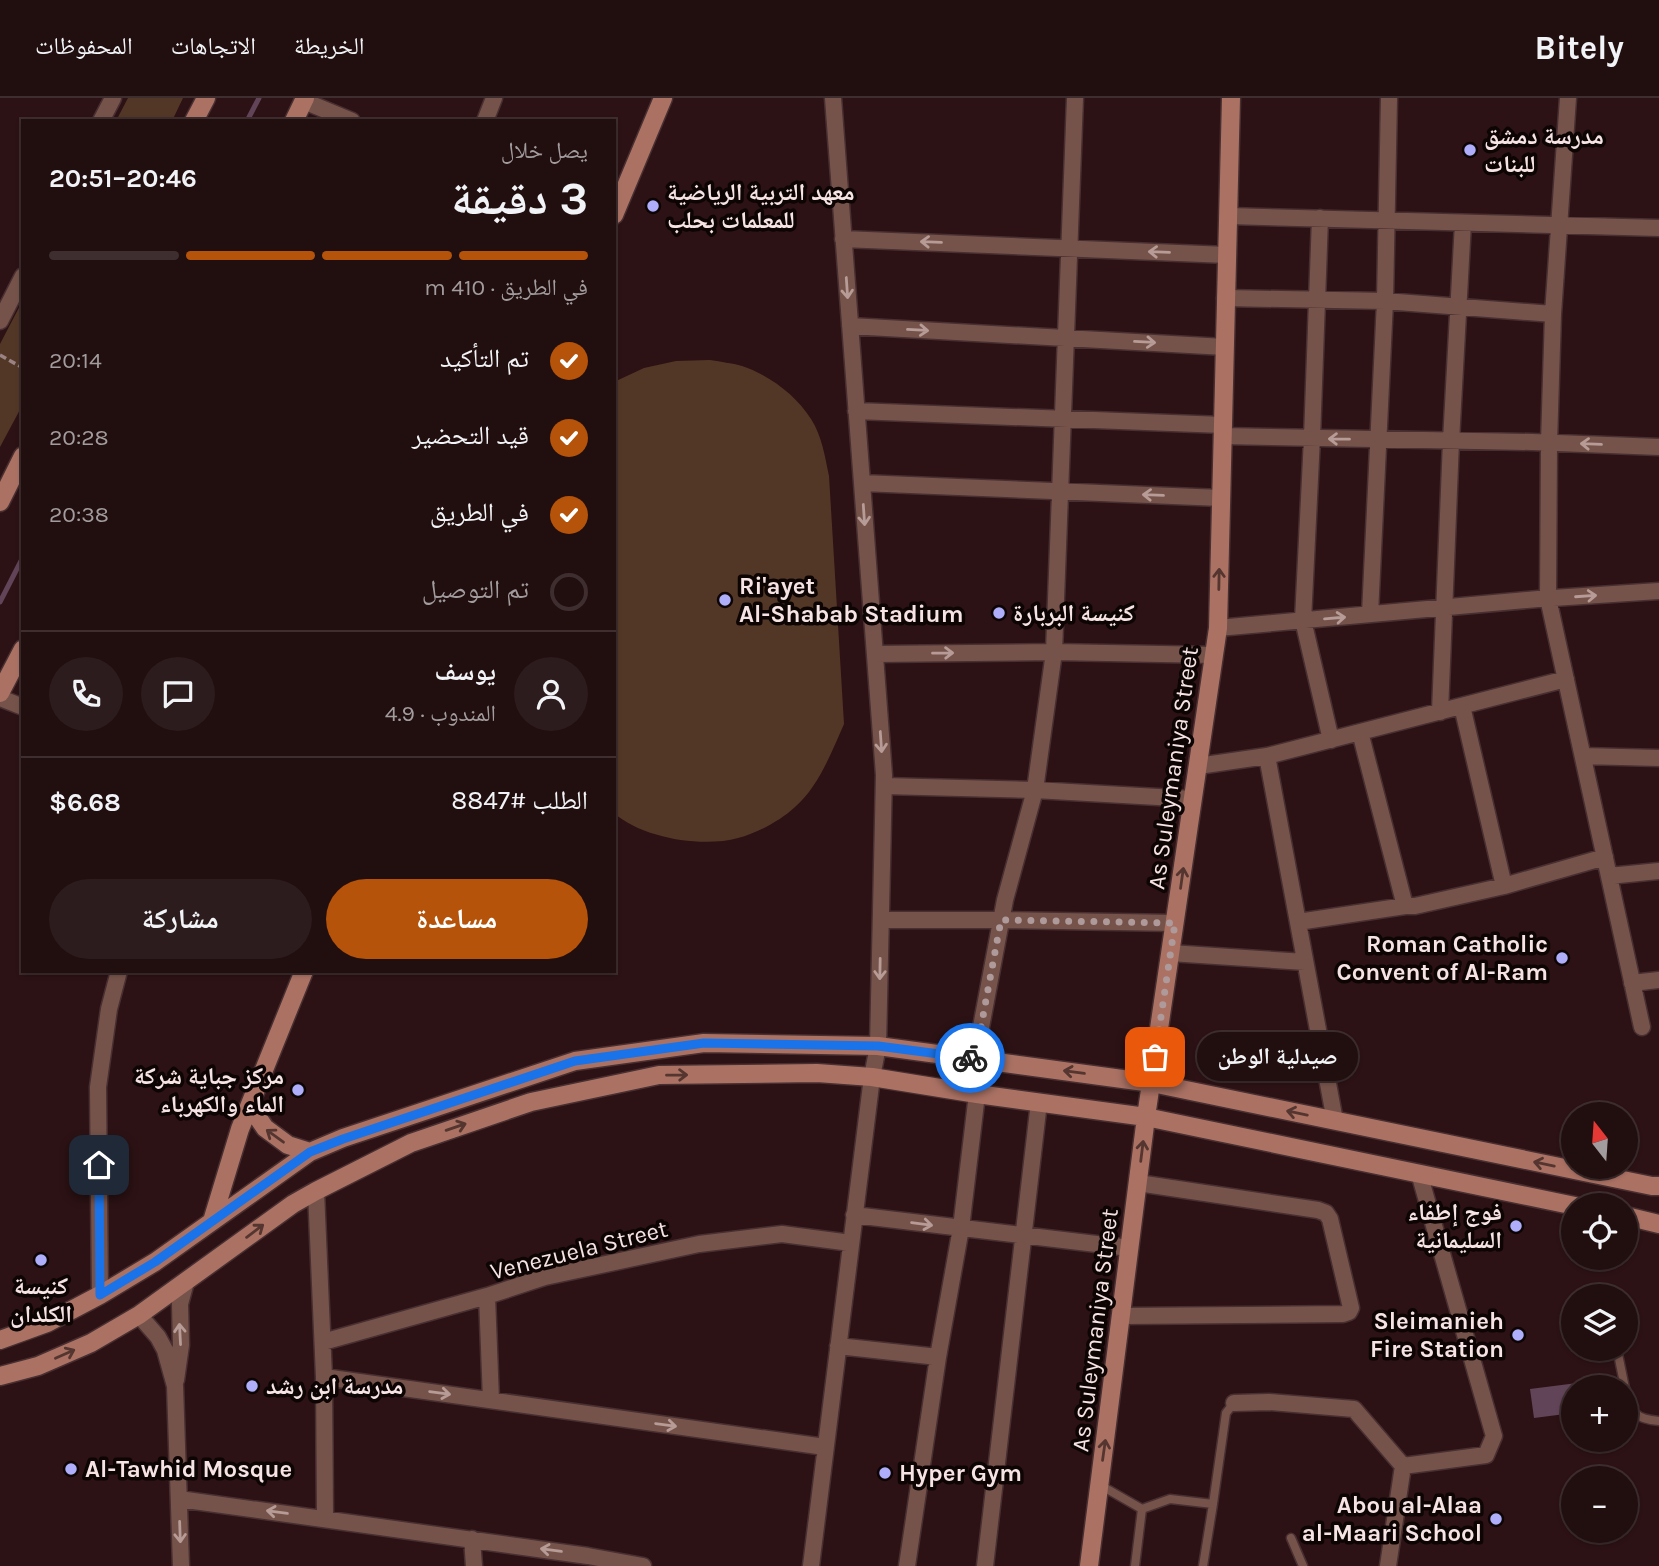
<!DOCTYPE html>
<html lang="ar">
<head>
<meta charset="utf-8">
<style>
  :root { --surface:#210e0f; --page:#2d1c1d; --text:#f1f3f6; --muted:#a29c9e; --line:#3e2e2f; --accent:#b45309 }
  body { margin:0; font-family:Karla,"Noto Naskh Arabic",sans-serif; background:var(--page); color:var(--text); direction:rtl; height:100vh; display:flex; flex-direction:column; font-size:26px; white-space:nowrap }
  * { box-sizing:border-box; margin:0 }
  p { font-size:23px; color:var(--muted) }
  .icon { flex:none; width:38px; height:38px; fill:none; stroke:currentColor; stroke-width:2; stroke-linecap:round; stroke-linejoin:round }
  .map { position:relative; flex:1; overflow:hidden; direction:ltr }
  .sheet { position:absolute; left:21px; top:21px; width:595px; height:854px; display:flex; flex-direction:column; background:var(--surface); border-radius:0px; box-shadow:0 2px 5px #0004,0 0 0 2px var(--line); direction:rtl }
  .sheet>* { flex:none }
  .needle { width:46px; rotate:343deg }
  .controls { position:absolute; left:1561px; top:1004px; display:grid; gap:14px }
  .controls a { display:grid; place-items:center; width:77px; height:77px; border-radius:50%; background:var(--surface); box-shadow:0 2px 5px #0004,0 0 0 2px var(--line); font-size:35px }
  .pin { position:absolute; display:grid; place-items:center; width:60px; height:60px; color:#fff; margin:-30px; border-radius:14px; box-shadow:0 4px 10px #0006 }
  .courier { position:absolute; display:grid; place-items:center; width:70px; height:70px; margin:-35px; border:5px solid #1a73e8; border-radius:50%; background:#fff; color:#222; box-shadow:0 2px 9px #0007 }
  .bubble { position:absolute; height:49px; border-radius:24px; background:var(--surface); box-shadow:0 2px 5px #0004,0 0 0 2px var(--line); font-size:23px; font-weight:700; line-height:49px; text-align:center; direction:rtl }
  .headline em { font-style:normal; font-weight:700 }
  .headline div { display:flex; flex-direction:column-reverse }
  .headline { display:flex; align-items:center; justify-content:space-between; height:119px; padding:0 28px }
  h1 { font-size:46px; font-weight:700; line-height:52px }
  .bar { display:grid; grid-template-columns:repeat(4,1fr); gap:10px 7px; align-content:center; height:84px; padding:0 28px }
  .bar i { height:9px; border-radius:5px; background:var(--line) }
  .bar .on { background:var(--accent) }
  .bar p { grid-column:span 4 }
  .line { display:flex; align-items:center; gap:18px; padding:0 28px; border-top:2px solid var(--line) }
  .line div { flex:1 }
  .round { display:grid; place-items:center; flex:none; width:74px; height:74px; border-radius:37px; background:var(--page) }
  ol { padding:0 28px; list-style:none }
  li { display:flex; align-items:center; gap:21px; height:77px }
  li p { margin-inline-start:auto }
  li .icon { padding:7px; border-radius:50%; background:var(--accent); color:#fff; stroke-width:4 }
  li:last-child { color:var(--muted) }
  li i { width:38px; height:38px; border:4px solid var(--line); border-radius:50% }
  .primary-button { display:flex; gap:14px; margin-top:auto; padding:14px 28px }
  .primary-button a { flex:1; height:80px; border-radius:42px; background:var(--accent); color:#fff; font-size:28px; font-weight:700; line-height:80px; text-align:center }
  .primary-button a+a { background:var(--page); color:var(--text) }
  header { display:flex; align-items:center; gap:42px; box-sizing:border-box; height:98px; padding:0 35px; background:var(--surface); border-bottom:2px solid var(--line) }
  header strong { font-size:33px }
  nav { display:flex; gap:38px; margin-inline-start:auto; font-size:24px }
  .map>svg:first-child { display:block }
  .green { fill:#533726 }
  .water { fill:#624458 }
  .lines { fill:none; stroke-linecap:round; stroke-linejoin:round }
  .stream { stroke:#624458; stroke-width:5 }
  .lane-casing { stroke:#482f31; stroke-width:11 }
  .street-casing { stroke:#482f31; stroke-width:19 }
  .secondary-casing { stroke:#482f31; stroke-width:21 }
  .path { stroke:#998384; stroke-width:3.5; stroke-dasharray:7 3.5; stroke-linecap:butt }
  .lane { stroke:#76534a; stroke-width:8 }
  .street { stroke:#76534a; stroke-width:16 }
  .secondary { stroke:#ab7264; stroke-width:18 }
  .oneway { stroke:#b69b96 }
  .oneway2 { stroke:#54352f }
  .done { stroke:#af9a9b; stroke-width:7; stroke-dasharray:0 12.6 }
  .route { stroke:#1a73e8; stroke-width:9 }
  .poi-dot { fill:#aeaefa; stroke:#0d0404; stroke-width:2.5 }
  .labels { text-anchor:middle; stroke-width:7; stroke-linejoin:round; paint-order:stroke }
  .poi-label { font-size:24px; font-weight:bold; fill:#f6e3e3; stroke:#0d0404; text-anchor:start }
  .street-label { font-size:24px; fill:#f6e3e3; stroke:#0d0404 }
</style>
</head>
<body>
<header>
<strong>Bitely</strong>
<nav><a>الخريطة</a><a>الاتجاهات</a><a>المحفوظات</a></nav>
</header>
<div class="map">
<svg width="1659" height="1468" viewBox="0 0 1659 1468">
  <rect width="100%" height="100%" fill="#2c1214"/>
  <path class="green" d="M128,0H183L172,23H116Z
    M23,202V306L0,349V246Z
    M710,262C721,264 732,265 742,268C769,277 796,297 811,321C822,338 825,359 829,378L844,626C831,655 819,688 795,709C780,723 757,735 738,740C702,750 642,740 614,715V284L644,270L676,263Z"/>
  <path class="water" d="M1593,1283L1594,1290H1573V1315L1534,1320L1530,1291Z"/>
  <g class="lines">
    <path class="stream" d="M247,23L259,0
      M0,504L23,459"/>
    <defs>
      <path id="lane" d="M1617,1251L1625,1290
        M1626,1292C1631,1315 1635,1321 1659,1323
        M1100,1387L1142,1411L1135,1468
        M1213,1406L1226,1315L1234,1305
        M1142,1411L1170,1401L1213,1406L1203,1468
        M1291,1440L1303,1468"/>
      <path id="street" d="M1568,0L1553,216L1549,345L1548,500L1642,929
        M304,3L352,23
        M101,23L113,0
        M485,23L494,0
        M1229,118L1659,130
        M1320,120L1312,340L1303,522L1331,642
        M843,141L1227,157
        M1225,200L1385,203L1553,216
        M0,223L23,178
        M850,228L1225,249
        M856,313L1223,327
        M1223,338L1532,344L1659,349
        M862,385L1221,400
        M1370,516L1385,203L1389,0
        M1218,530L1538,501L1659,493
        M875,556L1054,554L1214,557
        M0,600L23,609
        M1462,608L1504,788
        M1440,614L1451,343L1463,125
        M1360,634L1405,808
        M1267,658L1335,1023
        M1583,658L1659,660
        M1198,668L1267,658L1566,581
        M884,688L1035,692L1193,701
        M1609,778L1659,773
        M881,822H1001L1175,825
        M1298,824L1405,808H1415L1504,788L1605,759
        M1170,855L1305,864
        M1632,885L1659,882
        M975,961L1005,802L1035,692L1054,554L1075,0
        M316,1093L324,1279L325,1420
        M854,1117L1130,1150
        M100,1197L98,989L109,911L119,873
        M487,1198L491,1302
        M139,1217L158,1239L165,1252L175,1288L181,1468
        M1122,1218L1343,1216L1349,1214L1351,1210L1330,1121L1326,1115L1318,1112L1138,1085
        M323,1244L487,1198L545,1179L699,1146L782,1136L851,1145
        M838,1248L938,1259
        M324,1279L825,1349
        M176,1282L181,1247L180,1206L186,1184
        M1234,1305L1269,1304L1354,1311L1403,1368L1388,1468
        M1403,1368L1486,1357L1494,1338L1419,1075
        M179,1401L588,1458L643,1468
        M472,1441L474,1468
        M811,1468L872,979L878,948L884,677L833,0
        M907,1468L938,1259L961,1130L977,996
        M985,1468L1039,1004"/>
      <path id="secondary" d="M194,23L206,0
        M294,23L305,0
        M614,117L663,0
        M0,404L23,358
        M0,595L23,551
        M250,1008L265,1030L288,1047L310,1054
        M1626,1118L1659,1126
        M212,1123L240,1031L304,873
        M0,1242L47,1225L100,1197L155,1164L310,1054L343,1040L575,963L704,945L878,948L1152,985L1652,1088H1659
        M0,1278L38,1268L91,1245L139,1217L293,1106L316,1093L411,1045L531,1004L659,977L817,975L872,979L977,996L1146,1019L1575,1108
        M1089,1468L1146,1019L1218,530L1231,0"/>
    </defs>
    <use href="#lane" class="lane-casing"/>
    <use href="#street" class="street-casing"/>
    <use href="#secondary" class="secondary-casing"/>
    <path class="path" d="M0,257L23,270"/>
    <use href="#lane" class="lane"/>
    <use href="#street" class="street"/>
    <use href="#secondary" class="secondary"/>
  </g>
  <defs><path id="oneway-shaft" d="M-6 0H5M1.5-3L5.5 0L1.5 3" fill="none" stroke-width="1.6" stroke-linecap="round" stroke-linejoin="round" transform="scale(1.75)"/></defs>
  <g class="oneway">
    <use href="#oneway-shaft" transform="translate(931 144) rotate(-178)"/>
    <use href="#oneway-shaft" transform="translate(1159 154) rotate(-178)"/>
    <use href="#oneway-shaft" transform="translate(847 190) rotate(86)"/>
    <use href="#oneway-shaft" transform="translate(918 232) rotate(3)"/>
    <use href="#oneway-shaft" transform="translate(1145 244) rotate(3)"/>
    <use href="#oneway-shaft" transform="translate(1339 341) rotate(-179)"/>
    <use href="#oneway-shaft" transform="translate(1591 346) rotate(-178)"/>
    <use href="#oneway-shaft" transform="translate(1153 397) rotate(-178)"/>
    <use href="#oneway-shaft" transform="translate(864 417) rotate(86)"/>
    <use href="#oneway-shaft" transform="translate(1586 498) rotate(-4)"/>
    <use href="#oneway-shaft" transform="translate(1335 520) rotate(-5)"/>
    <use href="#oneway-shaft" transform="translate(943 555) rotate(-1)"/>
    <use href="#oneway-shaft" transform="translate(881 644) rotate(86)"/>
    <use href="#oneway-shaft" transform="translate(880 871) rotate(91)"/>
    <use href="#oneway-shaft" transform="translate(922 1126) rotate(7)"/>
    <use href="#oneway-shaft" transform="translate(180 1236) rotate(-93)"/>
    <use href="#oneway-shaft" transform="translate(440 1295) rotate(8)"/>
    <use href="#oneway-shaft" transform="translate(666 1327) rotate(8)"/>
    <use href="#oneway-shaft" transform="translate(277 1414) rotate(-172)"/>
    <use href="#oneway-shaft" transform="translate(180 1434) rotate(88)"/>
    <use href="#oneway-shaft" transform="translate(551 1452) rotate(-172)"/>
  </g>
  <g class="oneway2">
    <use href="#oneway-shaft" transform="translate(1219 481) rotate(-89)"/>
    <use href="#oneway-shaft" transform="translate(1182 780) rotate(-82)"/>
    <use href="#oneway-shaft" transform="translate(1074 974) rotate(-172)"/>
    <use href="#oneway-shaft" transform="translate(677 977) rotate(-1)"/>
    <use href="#oneway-shaft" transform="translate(1297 1015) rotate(-168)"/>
    <use href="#oneway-shaft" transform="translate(456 1029) rotate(-19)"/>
    <use href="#oneway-shaft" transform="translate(275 1038) rotate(-144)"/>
    <use href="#oneway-shaft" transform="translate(1142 1053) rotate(-83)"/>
    <use href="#oneway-shaft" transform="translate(1544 1066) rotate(-168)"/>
    <use href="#oneway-shaft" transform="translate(255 1133) rotate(-37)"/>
    <use href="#oneway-shaft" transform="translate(65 1256) rotate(-24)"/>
    <use href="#oneway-shaft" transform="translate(1104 1352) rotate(-82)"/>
  </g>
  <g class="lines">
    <path class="done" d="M970,960L975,961L1001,822L1175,825L1155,959"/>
    <path class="route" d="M99,1067L100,1197L155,1164L310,1054L343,1041L575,963L704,945L878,948L970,960"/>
  </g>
  <g class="poi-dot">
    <circle cx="1470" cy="52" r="7"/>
    <circle cx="653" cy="108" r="7"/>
    <circle cx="725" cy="502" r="7"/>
    <circle cx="999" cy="515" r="7"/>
    <circle cx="1562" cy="860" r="7"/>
    <circle cx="298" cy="992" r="7"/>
    <circle cx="1516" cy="1128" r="7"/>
    <circle cx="41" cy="1162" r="7"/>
    <circle cx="1518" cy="1237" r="7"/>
    <circle cx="252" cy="1288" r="7"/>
    <circle cx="71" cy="1371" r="7"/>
    <circle cx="885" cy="1375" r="7"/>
    <circle cx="1496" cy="1421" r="7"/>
  </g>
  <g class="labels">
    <g class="poi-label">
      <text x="1484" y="46">مدرسة دمشق<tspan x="1484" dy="28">للبنات</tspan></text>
      <text x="667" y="102">معهد التربية الرياضية<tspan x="667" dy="28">للمعلمات بحلب</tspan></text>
      <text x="739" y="496">Ri'ayet<tspan x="739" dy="28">Al-Shabab Stadium</tspan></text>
      <text x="1013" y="523">كنيسة البربارة</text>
      <text x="1548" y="854" text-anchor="end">Roman Catholic<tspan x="1548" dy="28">Convent of Al-Ram</tspan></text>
      <text x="284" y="986" text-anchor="end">مركز جباية شركة<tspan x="284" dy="28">الماء والكهرباء</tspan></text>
      <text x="1502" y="1122" text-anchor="end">فوج إطفاء<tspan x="1502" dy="28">السليمانية</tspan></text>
      <text x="41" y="1196" text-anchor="middle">كنيسة<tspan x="41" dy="28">الكلدان</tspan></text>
      <text x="1504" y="1231" text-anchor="end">Sleimanieh<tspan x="1504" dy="28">Fire Station</tspan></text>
      <text x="266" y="1296">مدرسة ابن رشد</text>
      <text x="85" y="1379">Al-Tawhid Mosque</text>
      <text x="899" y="1383">Hyper Gym</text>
      <text x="1482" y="1415" text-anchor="end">Abou al-Alaa<tspan x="1482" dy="28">al-Maari School</tspan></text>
    </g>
    <g class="street-label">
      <text transform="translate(1173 670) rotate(-82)" y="8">As Suleymaniya Street</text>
      <text transform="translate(579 1152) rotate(-14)" y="8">Venezuela Street</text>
      <text transform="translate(1095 1232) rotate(-83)" y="8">As Suleymaniya Street</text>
    </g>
  </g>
</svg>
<div class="controls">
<a><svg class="needle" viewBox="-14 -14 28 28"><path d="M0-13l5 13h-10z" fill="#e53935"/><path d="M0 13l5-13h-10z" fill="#a29c9e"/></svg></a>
<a><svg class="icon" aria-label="locate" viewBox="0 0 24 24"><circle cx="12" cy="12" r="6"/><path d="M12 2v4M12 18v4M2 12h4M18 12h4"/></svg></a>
<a><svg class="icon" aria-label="layers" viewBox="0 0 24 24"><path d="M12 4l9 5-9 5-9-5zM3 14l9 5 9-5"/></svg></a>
<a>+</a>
<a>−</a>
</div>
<div class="pin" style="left:1155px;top:959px;background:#ea580c"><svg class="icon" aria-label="bag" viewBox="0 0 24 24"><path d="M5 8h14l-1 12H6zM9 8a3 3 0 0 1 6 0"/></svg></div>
<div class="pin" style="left:99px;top:1067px;background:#1f2937"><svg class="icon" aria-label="home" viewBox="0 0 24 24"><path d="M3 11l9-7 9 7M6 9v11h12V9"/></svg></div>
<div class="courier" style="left:970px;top:960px"><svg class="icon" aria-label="bike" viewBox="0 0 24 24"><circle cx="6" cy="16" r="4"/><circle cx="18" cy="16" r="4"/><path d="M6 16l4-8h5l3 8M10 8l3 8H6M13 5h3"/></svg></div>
<div class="bubble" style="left:1197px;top:934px;width:161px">صيدلية الوطن</div>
<section class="sheet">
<div class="headline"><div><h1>3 دقيقة</h1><p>يصل خلال</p></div><em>20:46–20:51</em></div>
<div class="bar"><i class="on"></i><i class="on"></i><i class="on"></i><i></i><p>في الطريق · 410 m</p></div>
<ol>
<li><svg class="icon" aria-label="check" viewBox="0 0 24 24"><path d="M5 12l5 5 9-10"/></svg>تم التأكيد<p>20:14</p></li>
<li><svg class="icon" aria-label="check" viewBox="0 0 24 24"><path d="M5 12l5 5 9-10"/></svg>قيد التحضير<p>20:28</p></li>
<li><svg class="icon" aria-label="check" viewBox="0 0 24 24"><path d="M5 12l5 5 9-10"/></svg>في الطريق<p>20:38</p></li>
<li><i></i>تم التوصيل</li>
</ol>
<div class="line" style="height:126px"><a class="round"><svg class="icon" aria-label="person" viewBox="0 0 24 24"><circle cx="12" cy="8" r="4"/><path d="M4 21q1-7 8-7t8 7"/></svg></a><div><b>يوسف</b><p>المندوب · 4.9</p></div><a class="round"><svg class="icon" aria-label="chat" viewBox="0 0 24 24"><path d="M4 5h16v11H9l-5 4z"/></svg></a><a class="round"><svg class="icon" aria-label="phone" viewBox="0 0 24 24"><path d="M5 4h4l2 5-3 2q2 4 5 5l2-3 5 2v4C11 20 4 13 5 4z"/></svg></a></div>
<div class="line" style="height:91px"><div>الطلب #8847</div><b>$6.68</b></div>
<div class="primary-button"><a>مساعدة</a><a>مشاركة</a></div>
</section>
</div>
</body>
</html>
